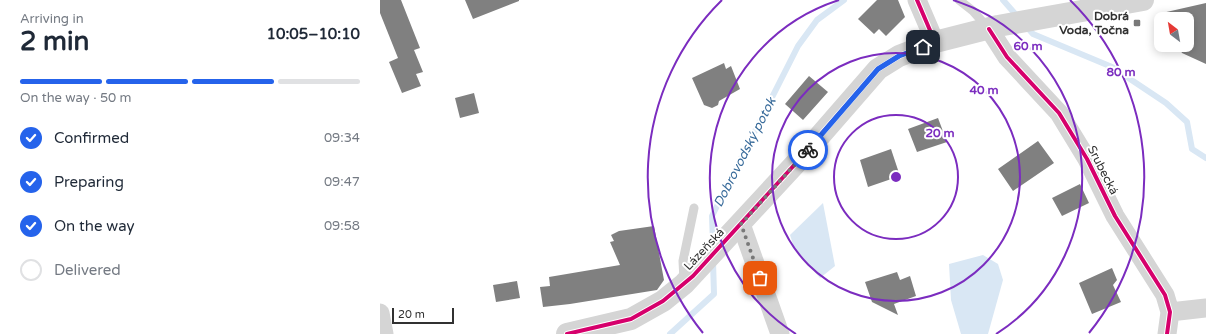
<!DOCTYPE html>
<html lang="en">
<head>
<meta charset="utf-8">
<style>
  :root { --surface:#fff; --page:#f6f6f7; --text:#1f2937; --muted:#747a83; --line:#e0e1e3; --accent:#2563eb }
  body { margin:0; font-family:"Varela Round",sans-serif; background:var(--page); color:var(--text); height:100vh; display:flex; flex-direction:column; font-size:15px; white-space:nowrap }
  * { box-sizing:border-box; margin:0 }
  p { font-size:13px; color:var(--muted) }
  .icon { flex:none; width:22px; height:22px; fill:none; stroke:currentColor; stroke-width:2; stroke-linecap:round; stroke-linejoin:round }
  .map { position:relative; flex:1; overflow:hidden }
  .side { display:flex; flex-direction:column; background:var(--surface); width:380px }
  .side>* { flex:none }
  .needle { width:26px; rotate:329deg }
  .tools { position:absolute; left:774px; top:12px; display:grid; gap:8px }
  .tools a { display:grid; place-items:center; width:40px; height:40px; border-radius:8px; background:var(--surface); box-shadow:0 2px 10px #0003; font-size:20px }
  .scale { position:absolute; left:12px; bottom:10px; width:62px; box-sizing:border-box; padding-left:4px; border:2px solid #313131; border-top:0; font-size:11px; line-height:14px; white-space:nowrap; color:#313131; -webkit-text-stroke:3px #fff; paint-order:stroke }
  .pin { position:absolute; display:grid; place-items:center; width:34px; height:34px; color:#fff; margin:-17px; border-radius:8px; box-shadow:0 2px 6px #0006 }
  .courier { position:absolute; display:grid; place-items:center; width:40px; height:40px; margin:-20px; border:3px solid #2563eb; border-radius:50%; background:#fff; color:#222; box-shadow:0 1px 5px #0007 }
  .headline em { font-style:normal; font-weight:700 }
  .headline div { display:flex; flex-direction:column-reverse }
  .headline { display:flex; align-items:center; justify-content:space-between; height:68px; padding:0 20px }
  h1 { font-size:26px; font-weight:700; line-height:30px }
  .bar { display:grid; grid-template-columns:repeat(4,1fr); gap:6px 4px; align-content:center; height:48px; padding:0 20px }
  .bar i { height:5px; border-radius:3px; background:var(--line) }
  .bar .on { background:var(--accent) }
  .bar p { grid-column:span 4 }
  ol { padding:0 20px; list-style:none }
  li { display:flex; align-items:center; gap:12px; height:44px }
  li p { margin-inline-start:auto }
  li .icon { padding:4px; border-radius:50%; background:var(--accent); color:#fff; stroke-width:4 }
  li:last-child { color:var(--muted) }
  li i { width:22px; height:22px; border:2px solid var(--line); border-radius:50% }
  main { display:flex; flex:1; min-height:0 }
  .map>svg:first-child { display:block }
  .water { fill:#d9e7f4 }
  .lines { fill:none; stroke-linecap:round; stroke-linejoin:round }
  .stream { stroke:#d9e7f4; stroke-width:6 }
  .building { fill:#808080 }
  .service { stroke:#d5d5d5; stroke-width:9 }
  .minor { stroke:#d5d5d5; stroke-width:19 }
  .tertiary { stroke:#d5d5d5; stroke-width:22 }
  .cycleway-casing { stroke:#fff; stroke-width:6 }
  .cycleway { stroke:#d6006c; stroke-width:4 }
  .done { stroke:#797979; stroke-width:4; stroke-dasharray:0 7.2 }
  .route { stroke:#2563eb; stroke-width:5 }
  .ring { fill:none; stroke:#7b2cbf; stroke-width:2 }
  .poi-dot { fill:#797979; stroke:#fff; stroke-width:1.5 }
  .labels { text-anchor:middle; stroke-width:4; stroke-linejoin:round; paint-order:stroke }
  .poi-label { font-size:12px; font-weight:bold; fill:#313131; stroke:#fff; text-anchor:end }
  .street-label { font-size:12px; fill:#313131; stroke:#fff }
  .water-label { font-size:13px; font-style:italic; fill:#376a9a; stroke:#fff }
  .centre { fill:#7b2cbf; stroke:#fff; stroke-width:2 }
  .ring-label { font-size:12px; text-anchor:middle; font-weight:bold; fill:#7b2cbf; stroke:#fff; stroke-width:4; stroke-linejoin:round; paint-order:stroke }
</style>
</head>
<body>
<main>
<section class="side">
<div class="headline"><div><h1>2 min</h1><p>Arriving in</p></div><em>10:05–10:10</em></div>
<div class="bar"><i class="on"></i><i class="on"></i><i class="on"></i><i></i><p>On the way · 50 m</p></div>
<ol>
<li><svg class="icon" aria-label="check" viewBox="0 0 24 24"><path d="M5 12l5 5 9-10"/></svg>Confirmed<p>09:34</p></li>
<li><svg class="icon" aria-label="check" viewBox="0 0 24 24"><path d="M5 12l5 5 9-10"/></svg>Preparing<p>09:47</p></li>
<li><svg class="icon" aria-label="check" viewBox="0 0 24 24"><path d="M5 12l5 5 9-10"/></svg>On the way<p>09:58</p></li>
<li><i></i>Delivered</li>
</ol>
</section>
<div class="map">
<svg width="826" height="334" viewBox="0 0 826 334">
  <rect width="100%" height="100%" fill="#fff"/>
  <path class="water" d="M443,203L455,266L440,278L414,247L410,235Z
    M603,255L618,264L623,280L608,334H581L571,300L569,264Z"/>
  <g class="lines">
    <path class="stream" d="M623,0L638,17
      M645,25L653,34L732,67L786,103L807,122L812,149L826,158
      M333,244L332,216L418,46L437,20L464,0
      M290,334L334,294L333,261"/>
  </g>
  <path class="building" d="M0,0H21L40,48L34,50L43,72L36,74L41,86L22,93L9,62L18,58L0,13Z
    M85,0H139V1L93,19Z
    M497,0H518L525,17L506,36L499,29L494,34L478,19Z
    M826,3V64L802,53L798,45H807V19H785L782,13Z
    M344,63L346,69L351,66L360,89L339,101L338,105L332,108L324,105L312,78Z
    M429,76L448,92L423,120L405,104Z
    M94,93L99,113L80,118L75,98Z
    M558,118L567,142L537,152L528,129Z
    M658,141L674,163L633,191L618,169Z
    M511,149L520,176L488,187L480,160Z
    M700,184L709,203L682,216L672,198Z
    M274,226L284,280L277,290L190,304L163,307L160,287L170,286L169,277L240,265L230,242L234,241L231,235L239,231Z
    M732,268L737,280L733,285L741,302L712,314L699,283Z
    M517,272L520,280L530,276L536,296L514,304L518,315L492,302L485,282Z
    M137,281L140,298L116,302L113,285Z"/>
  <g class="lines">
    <path class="service" d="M579,0L593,11L608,28
      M304,280L303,261L314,208"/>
    <path class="minor" d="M537,0L555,42
      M609,29L627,57L679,113L707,159L735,216L785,295L790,312L787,334
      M361,224L400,334
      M790,312L826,308
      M0,313L4,334"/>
    <path class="tertiary" d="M187,334L251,319L283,301L304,284L417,162L498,69L519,56L555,42L618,26L763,0"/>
    <defs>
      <path id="cycleway" d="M609,29L627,57L679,113L707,159L735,216L785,295L790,312L787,334
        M187,334L251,319L283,301L313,276L417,162L498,69L519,56L555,42L537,0"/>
    </defs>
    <use href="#cycleway" class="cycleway-casing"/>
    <use href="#cycleway" class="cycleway"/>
  </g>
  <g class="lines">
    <path class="done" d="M380,278L361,224L428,150"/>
    <path class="route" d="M428,150L498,69L519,56L543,47"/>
  </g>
  <g class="ring">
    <circle cx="516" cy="177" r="62"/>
    <circle cx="516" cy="177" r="124"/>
    <path d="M416 334A186 186 0 0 1 459 0M573 0A186 186 0 0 1 616 334"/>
    <path d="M323 333A248 248 0 0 1 342 0M690 0A248 248 0 0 1 709 333"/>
  </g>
  <rect class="poi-dot" x="753" y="19" width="8" height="8" rx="2"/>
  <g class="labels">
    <g class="poi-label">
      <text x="749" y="20">Dobrá<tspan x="749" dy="14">Voda, Točna</tspan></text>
    </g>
    <g class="street-label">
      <text transform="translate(723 170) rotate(63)" y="4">Srubecká</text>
      <text transform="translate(324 249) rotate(-47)" y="4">Lázeňská</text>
    </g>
    <g class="water-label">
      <text transform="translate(364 152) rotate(-63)" y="5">Dobrovodský potok</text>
    </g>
  </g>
  <circle cx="516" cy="177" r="6" class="centre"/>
  <g class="ring-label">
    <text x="648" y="50">60 m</text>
    <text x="741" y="76">80 m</text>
    <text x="604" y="94">40 m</text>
    <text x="560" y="137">20 m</text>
  </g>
</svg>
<div class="tools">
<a><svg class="needle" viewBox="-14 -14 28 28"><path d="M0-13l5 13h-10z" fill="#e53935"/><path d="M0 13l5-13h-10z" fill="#747a83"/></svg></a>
</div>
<div class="scale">20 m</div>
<div class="pin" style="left:380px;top:278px;background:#ea580c"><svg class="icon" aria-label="bag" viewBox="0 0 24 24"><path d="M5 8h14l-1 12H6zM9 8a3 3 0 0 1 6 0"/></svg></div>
<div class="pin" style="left:543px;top:47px;background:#1f2937"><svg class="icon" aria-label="home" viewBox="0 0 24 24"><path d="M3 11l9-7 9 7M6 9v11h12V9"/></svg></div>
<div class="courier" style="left:428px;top:150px"><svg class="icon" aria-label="bike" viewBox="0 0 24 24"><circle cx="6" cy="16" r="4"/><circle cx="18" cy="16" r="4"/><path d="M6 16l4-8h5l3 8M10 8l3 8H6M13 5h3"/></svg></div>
</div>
</main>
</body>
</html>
